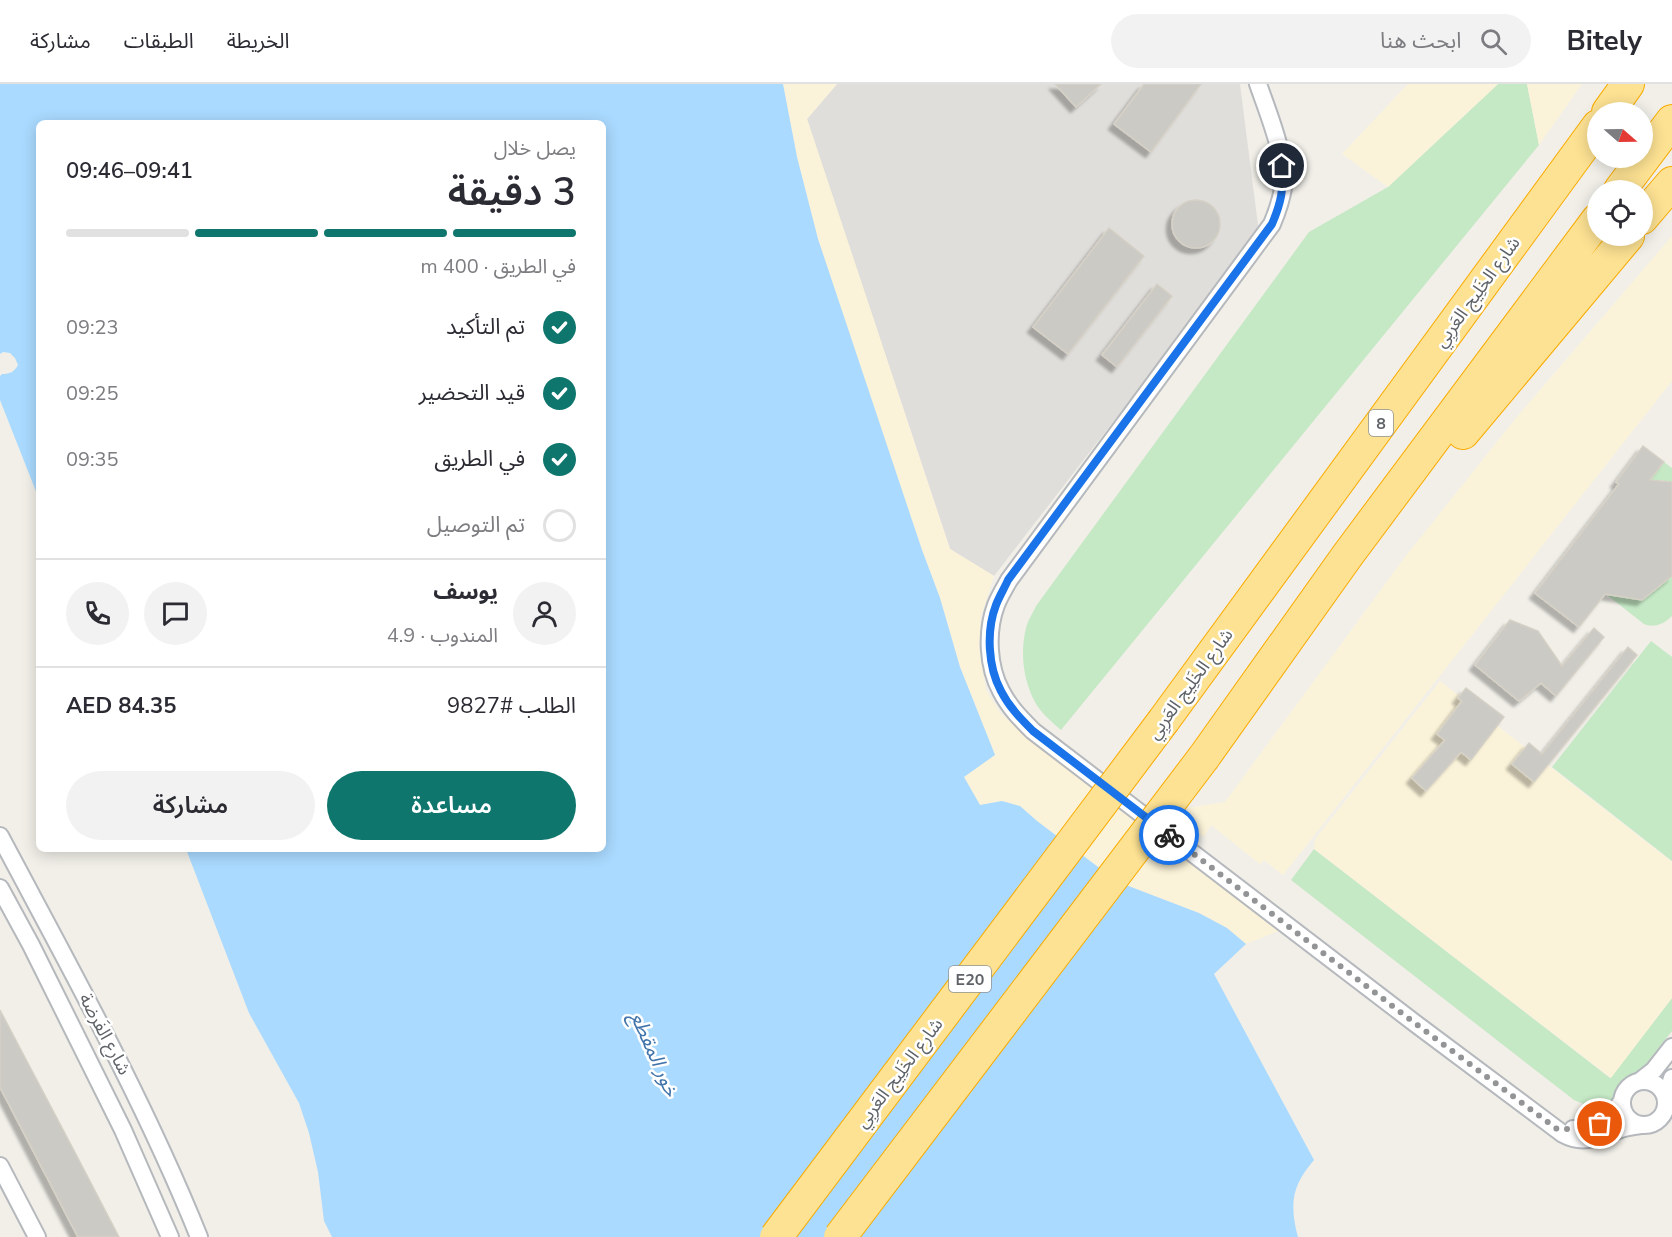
<!DOCTYPE html>
<html lang="ar">
<head>
<meta charset="utf-8">
<style>
  :root { --surface:#fff; --page:#f2f2f3; --text:#2b2b33; --muted:#7c7c81; --line:#e1e1e2; --accent:#0f766e }
  body { margin:0; font-family:"Nunito Sans","Noto Sans Arabic",sans-serif; background:var(--page); color:var(--text); direction:rtl; height:100vh; display:flex; flex-direction:column; font-size:22px; white-space:nowrap }
  * { box-sizing:border-box; margin:0 }
  p { font-size:20px; color:var(--muted) }
  .icon { flex:none; width:33px; height:33px; fill:none; stroke:currentColor; stroke-width:2; stroke-linecap:round; stroke-linejoin:round }
  .map { position:relative; flex:1; overflow:hidden; direction:ltr }
  .panel { position:absolute; left:36px; top:36px; width:570px; height:732px; display:flex; flex-direction:column; background:var(--surface); border-radius:9px; box-shadow:0 3px 15px #0003; direction:rtl }
  .panel>* { flex:none }
  .needle { width:39px; rotate:110deg }
  .buttons { position:absolute; left:1587px; top:18px; display:grid; gap:12px }
  .buttons a { display:grid; place-items:center; width:66px; height:66px; border-radius:50%; background:var(--surface); box-shadow:0 3px 15px #0003; font-size:30px }
  .pin { position:absolute; display:grid; place-items:center; width:51px; height:51px; color:#fff; margin:-26px; border:3px solid #fff; border-radius:50%; box-shadow:0 2px 6px #0007 }
  .courier { position:absolute; display:grid; place-items:center; width:60px; height:60px; margin:-30px; border:4px solid #1a73e8; border-radius:50%; background:#fff; color:#222; box-shadow:0 2px 8px #0007 }
  .headline em { font-style:normal; font-weight:600 }
  .headline div { display:flex; flex-direction:column-reverse }
  .headline { display:flex; align-items:center; justify-content:space-between; height:102px; padding:0 30px }
  h1 { font-size:39px; font-weight:600; line-height:45px }
  .bar { display:grid; grid-template-columns:repeat(4,1fr); gap:9px 6px; align-content:center; height:72px; padding:0 30px }
  .bar i { height:8px; border-radius:4px; background:var(--line) }
  .bar .active { background:var(--accent) }
  .bar p { grid-column:span 4 }
  .line { display:flex; align-items:center; gap:15px; padding:0 30px; border-top:2px solid var(--line) }
  .line div { flex:1 }
  .round { display:grid; place-items:center; flex:none; width:63px; height:63px; border-radius:32px; background:var(--page) }
  ol { padding:0 30px; list-style:none }
  li { display:flex; align-items:center; gap:18px; height:66px }
  li p { margin-inline-start:auto }
  li .icon { padding:6px; border-radius:50%; background:var(--accent); color:#fff; stroke-width:4 }
  li:last-child { color:var(--muted) }
  li i { width:33px; height:33px; border:3px solid var(--line); border-radius:50% }
  .cta { display:flex; gap:12px; margin-top:auto; padding:12px 30px }
  .cta a { flex:1; height:69px; border-radius:36px; background:var(--accent); color:#fff; font-size:24px; font-weight:600; line-height:69px; text-align:center }
  .cta a+a { background:var(--page); color:var(--text) }
  header { display:flex; align-items:center; gap:36px; box-sizing:border-box; height:84px; padding:0 30px; background:var(--surface); border-bottom:2px solid var(--line) }
  header strong { font-size:28px }
  nav { display:flex; gap:33px; margin-inline-start:auto; font-size:21px }
  .search { width:420px; height:54px; background:var(--page); display:flex; align-items:center; gap:15px; box-sizing:border-box; padding:0 21px; border-radius:33px; color:var(--muted); font-size:22px }
  .map>svg:first-child { display:block }
  .industrial { fill:#e0deda }
  .green { fill:#c5e8c5 }
  .sand { fill:#fbf3d9 }
  .water { fill:#aadaff }
  .building { fill:#cccac5; stroke:#d6d1c6; stroke-width:1.5; filter:url(#shadow) }
  .lines { fill:none; stroke-linecap:round; stroke-linejoin:round }
  .street-casing { stroke:#b5b8bc; stroke-width:20 }
  .highway-casing { stroke:#f9ab00; stroke-width:34 }
  .street { stroke:#fff; stroke-width:16 }
  .highway { stroke:#fde293; stroke-width:32 }
  .highway-bridge-casing { stroke:#f9ab00; stroke-width:34; stroke-linecap:butt }
  .highway-bridge { stroke:#fde293; stroke-width:32 }
  .done { stroke:#929495; stroke-width:6; stroke-dasharray:0 10.8 }
  .route { stroke:#1a73e8; stroke-width:8 }
  .labels { text-anchor:middle; stroke-width:5; stroke-linejoin:round; paint-order:stroke }
  .shield { fill:#fff; stroke:#8f9295; stroke-width:1.5 }
  .shield-label { font-size:16px; font-weight:bold; fill:#5f6368 }
  .street-label { font-size:18px; fill:#5f6368; stroke:#fff }
  .water-label { font-size:20px; font-style:italic; fill:#4174aa; stroke:#fff }
</style>
</head>
<body>
<header>
<strong>Bitely</strong>
<div class="search"><svg class="icon" aria-label="search" viewBox="0 0 24 24"><circle cx="10" cy="10" r="6"/><path d="M15 15l6 6"/></svg>ابحث هنا</div>
<nav><a>الخريطة</a><a>الطبقات</a><a>مشاركة</a></nav>
</header>
<div class="map">
<svg width="1672" height="1153" viewBox="0 0 1672 1153">
  <defs>
    <filter id="shadow"><feDropShadow dx="-5.5" dy="5.5" stdDeviation="1.5" flood-color="#0004"/></filter>
  </defs>
  <rect width="100%" height="100%" fill="#f1efe8"/>
  <path class="industrial" d="M837,0H1240L1259,149L994,492L950,465L807,35Z"/>
  <path class="green" d="M1498,0H1527L1539,61L1061,646C1052,638 1040,628 1035,618C1023,596 1020,568 1026,544C1028,536 1033,529 1036,522L1309,148L1388,103Z
    M1664,378L1672,384V398L1659,396L1644,404Z
    M1672,492V532C1664,540 1655,544 1644,540L1607,511L1642,516Z
    M1651,557L1672,573V777L1552,683Z
    M1314,765L1610,994L1672,914V947L1617,1018L1596,1025L1574,1016L1291,796Z"/>
  <path class="sand" d="M783,0H837L807,35L950,465L994,492L981,532L979,564L986,606L1001,630L1278,847L1246,860L1227,844L1199,829L1118,798L1037,737L1020,722L1002,717L980,721L964,693L995,670L960,583L940,514L922,466L818,155L797,73Z
    M1408,0H1498L1388,103L1342,70Z
    M1527,0H1582L1539,61Z
    M1672,152V297L1283,791L1264,776L1260,780L1211,741L1204,753L1179,732L1187,724L1225,718L1405,473L1516,334Z
    M1440,597L1672,778V914L1611,994L1314,765L1315,755Z"/>
  <path class="water" d="M0,0H783L797,73L818,155L922,466L940,514L960,583L995,671L964,693L980,721L1002,717L1020,722L1037,737L1118,798L1199,829L1227,844L1246,860L1214,890L1314,1076C1298,1095 1291,1109 1294,1134C1295,1140 1296,1147 1298,1153H332L324,1137L318,1088L309,1049L299,1019L249,929L186,765H603V39H39V415L0,316V292L2,290C10,290 14,288 18,281L15,274L10,269L3,268L0,270Z"/>
  <path class="building" d="M1055,0H1101L1076,23Z
    M1144,0H1201L1151,68L1114,40Z
    M1172 140a24 24 0 1 1 48 0a24 24 0 1 1-48 0Z
    M1109,144L1144,172L1068,270L1033,243Z
    M1157,200L1172,212L1117,283L1102,271Z
    M1643,362L1664,378L1650,396L1672,398V492L1642,516L1605,510L1579,543L1535,509L1619,400L1616,398Z
    M1510,536L1538,547L1562,582L1594,544L1604,553L1556,612L1541,599L1519,617L1475,581Z
    M1628,563L1637,571L1534,698L1512,680L1529,659L1542,670Z
    M1466,604L1504,633L1471,676L1461,668L1426,707L1412,694L1445,656L1437,650L1462,617L1458,614Z
    M0,926L79,1076L119,1153H78L0,1003Z"/>
  <g class="lines">
    <defs>
      <path id="street" d="M1258,0C1268,29 1287,74 1283,104C1281,117 1277,128 1272,140L1009,496C1004,505 999,513 996,521C986,548 988,583 1001,607C1009,623 1021,635 1033,647L1416,940L1563,1050C1583,1061 1599,1053 1618,1046C1625,1043 1633,1042 1641,1041
        M0,752C70,884 143,1014 199,1153
        M0,804L31,861L123,1046L170,1153
        M1622 1019a22 22 0 1 1 44 0a22 22 0 1 1-44 0Z
        M1640,997L1654,986L1672,963
        M1666,1015L1672,994
        M1573,1045C1596,1047 1611,1035 1622,1017
        M0,1082L37,1153"/>
      <path id="highway" d="M1608,28L1628,0
        M1620,106L1672,37
        M1642,134L1672,99
        M1463,349L1628,152
        M1164,636L1598,42
        M1204,673L1347,472L1598,135"/>
    </defs>
    <use href="#street" class="street-casing"/>
    <use href="#highway" class="highway-casing"/>
    <use href="#street" class="street"/>
    <use href="#highway" class="highway"/>
    <defs>
      <path id="highway-bridge" d="M776,1153L1164,636
        M840,1153L1204,673"/>
    </defs>
    <use href="#highway-bridge" class="highway-bridge-casing"/>
    <use href="#highway-bridge" class="highway-bridge"/>
  </g>
  <g class="lines">
    <path class="done" d="M1169,751L1416,940L1557,1045H1586L1600,1040"/>
    <path class="route" d="M1169,751L1033,647C1021,635 1009,623 1001,607C988,583 986,547 996,521C999,513 1004,505 1008,496L1272,140C1281,119 1284,105 1282,82"/>
  </g>
  <g class="labels">
    <g class="shield">
      <rect x="1369" y="326" width="24" height="26" rx="4.5"/>
      <rect x="949" y="882" width="42" height="26" rx="4.5"/>
    </g>
    <g class="shield-label">
      <text x="1381" y="345">8</text>
      <text x="970" y="901">E20</text>
    </g>
    <g class="street-label">
      <text transform="translate(1477 208) rotate(-54)" y="6">شارع الخَلِيج العَربِي</text>
      <text transform="translate(1190 600) rotate(-54)" y="6">شارع الخَلِيج العَربِي</text>
      <text transform="translate(105 950) rotate(62)" y="6">شارع الفَرضة</text>
      <text transform="translate(899 989) rotate(-53)" y="6">شارع الخَلِيج العَربِي</text>
    </g>
    <g class="water-label">
      <text transform="translate(655 970) rotate(66)" y="7">خور المقطع</text>
    </g>
  </g>
</svg>
<div class="buttons">
<a><svg class="needle" viewBox="-14 -14 28 28"><path d="M0-13l5 13h-10z" fill="#e53935"/><path d="M0 13l5-13h-10z" fill="#7c7c81"/></svg></a>
<a><svg class="icon" aria-label="locate" viewBox="0 0 24 24"><circle cx="12" cy="12" r="6"/><path d="M12 2v4M12 18v4M2 12h4M18 12h4"/></svg></a>
</div>
<div class="pin" style="left:1600px;top:1040px;background:#ea580c"><svg class="icon" aria-label="bag" viewBox="0 0 24 24"><path d="M5 8h14l-1 12H6zM9 8a3 3 0 0 1 6 0"/></svg></div>
<div class="pin" style="left:1282px;top:82px;background:#1f2937"><svg class="icon" aria-label="home" viewBox="0 0 24 24"><path d="M3 11l9-7 9 7M6 9v11h12V9"/></svg></div>
<div class="courier" style="left:1169px;top:751px"><svg class="icon" aria-label="bike" viewBox="0 0 24 24"><circle cx="6" cy="16" r="4"/><circle cx="18" cy="16" r="4"/><path d="M6 16l4-8h5l3 8M10 8l3 8H6M13 5h3"/></svg></div>
<section class="panel">
<div class="headline"><div><h1>3 دقيقة</h1><p>يصل خلال</p></div><em>09:41–09:46</em></div>
<div class="bar"><i class="active"></i><i class="active"></i><i class="active"></i><i></i><p>في الطريق · 400 m</p></div>
<ol>
<li><svg class="icon" aria-label="check" viewBox="0 0 24 24"><path d="M5 12l5 5 9-10"/></svg>تم التأكيد<p>09:23</p></li>
<li><svg class="icon" aria-label="check" viewBox="0 0 24 24"><path d="M5 12l5 5 9-10"/></svg>قيد التحضير<p>09:25</p></li>
<li><svg class="icon" aria-label="check" viewBox="0 0 24 24"><path d="M5 12l5 5 9-10"/></svg>في الطريق<p>09:35</p></li>
<li><i></i>تم التوصيل</li>
</ol>
<div class="line" style="height:108px"><a class="round"><svg class="icon" aria-label="person" viewBox="0 0 24 24"><circle cx="12" cy="8" r="4"/><path d="M4 21q1-7 8-7t8 7"/></svg></a><div><b>يوسف</b><p>المندوب · 4.9</p></div><a class="round"><svg class="icon" aria-label="chat" viewBox="0 0 24 24"><path d="M4 5h16v11H9l-5 4z"/></svg></a><a class="round"><svg class="icon" aria-label="phone" viewBox="0 0 24 24"><path d="M5 4h4l2 5-3 2q2 4 5 5l2-3 5 2v4C11 20 4 13 5 4z"/></svg></a></div>
<div class="line" style="height:78px"><div>الطلب #9827</div><b>AED 84.35</b></div>
<div class="cta"><a>مساعدة</a><a>مشاركة</a></div>
</section>
</div>
</body>
</html>
